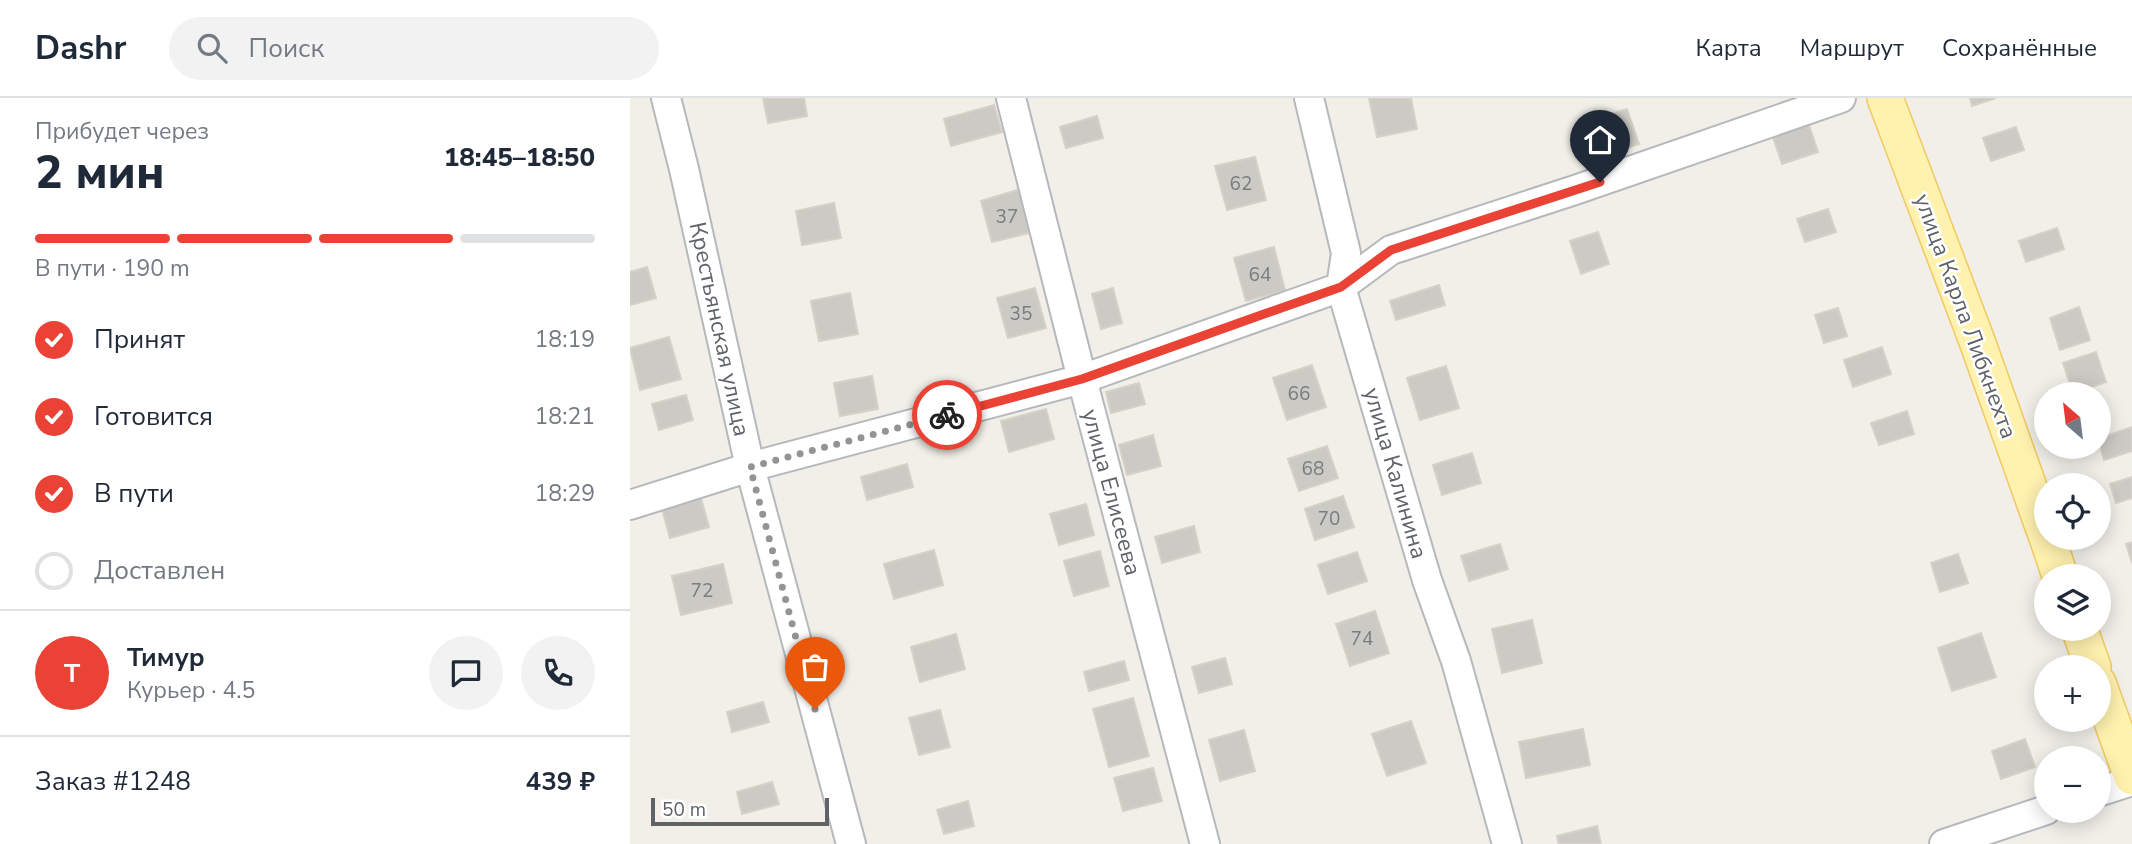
<!DOCTYPE html>
<html lang="ru">
<head>
<meta charset="utf-8">
<style>
  :root { --surface:#fff; --page:#f2f2f3; --text:#1f2937; --muted:#747a83; --line:#e0e1e3; --accent:#ea4335 }
  body { margin:0; font-family:"Nunito Sans",sans-serif; background:var(--page); color:var(--text); height:100vh; display:flex; flex-direction:column; font-size:26px; white-space:nowrap }
  * { box-sizing:border-box; margin:0 }
  p { font-size:23px; color:var(--muted) }
  .icon { flex:none; width:38px; height:38px; fill:none; stroke:currentColor; stroke-width:2; stroke-linecap:round; stroke-linejoin:round }
  .map { position:relative; flex:1; overflow:hidden }
  .side { display:flex; flex-direction:column; background:var(--surface); width:630px }
  .side>* { flex:none }
  .needle { width:46px; rotate:332deg }
  .controls { position:absolute; left:1404px; top:284px; display:grid; gap:14px }
  .controls a { display:grid; place-items:center; width:77px; height:77px; border-radius:50%; background:var(--surface); box-shadow:0 4px 18px #0003; font-size:35px }
  .scale { position:absolute; left:21px; bottom:18px; width:178px; box-sizing:border-box; padding-left:7px; border:4px solid #5f6368; border-top:0; font-size:19px; line-height:24px; white-space:nowrap; color:#5f6368; -webkit-text-stroke:5px #fff; paint-order:stroke }
  .pin { position:absolute; display:grid; place-items:center; width:60px; height:60px; color:#fff; margin:-72px -30px; border-radius:50% 50% 50% 0; rotate:-45deg; box-shadow:0 0 7px #0007 }
  .pin .icon { rotate:45deg }
  .courier { position:absolute; display:grid; place-items:center; width:70px; height:70px; margin:-35px; border:5px solid #ea4335; border-radius:50%; background:#fff; color:#222; box-shadow:0 2px 9px #0007 }
  .headline em { font-style:normal; font-weight:800 }
  .headline div { display:flex; flex-direction:column-reverse }
  .headline { display:flex; align-items:center; justify-content:space-between; height:119px; padding:0 35px }
  h1 { font-size:46px; font-weight:800; line-height:52px }
  .bar { display:grid; grid-template-columns:repeat(4,1fr); gap:10px 7px; align-content:center; height:84px; padding:0 35px }
  .bar i { height:9px; border-radius:5px; background:var(--line) }
  .bar .selected { background:var(--accent) }
  .bar p { grid-column:span 4 }
  .line { display:flex; align-items:center; gap:18px; padding:0 35px; border-top:2px solid var(--line) }
  .line div { flex:1 }
  .round { display:grid; place-items:center; flex:none; width:74px; height:74px; border-radius:37px; background:var(--page) }
  ol { padding:0 35px; list-style:none }
  li { display:flex; align-items:center; gap:21px; height:77px }
  li p { margin-inline-start:auto }
  li .icon { padding:7px; border-radius:50%; background:var(--accent); color:#fff; stroke-width:4 }
  li:last-child { color:var(--muted) }
  li i { width:38px; height:38px; border:4px solid var(--line); border-radius:50% }
  header { display:flex; align-items:center; gap:42px; box-sizing:border-box; height:98px; padding:0 35px; background:var(--surface); border-bottom:2px solid var(--line) }
  header strong { font-size:33px }
  nav { display:flex; gap:38px; margin-inline-start:auto; font-size:24px }
  .search { width:490px; height:63px; background:var(--page); display:flex; align-items:center; gap:18px; box-sizing:border-box; padding:0 24px; border-radius:38px; color:var(--muted); font-size:26px }
  main { display:flex; flex:1; min-height:0 }
  .map>svg:first-child { display:block }
  .building { fill:#cccac5; stroke:#d6d1c6; stroke-width:2 }
  .lines { fill:none; stroke-linecap:round; stroke-linejoin:round }
  .minor-casing { stroke:#b5b8bc; stroke-width:32 }
  .major-casing { stroke:#f2c960; stroke-width:38 }
  .minor { stroke:#fff; stroke-width:28 }
  .major { stroke:#fff2af; stroke-width:35 }
  .done { stroke:#929495; stroke-width:7; stroke-dasharray:0 12.6 }
  .route { stroke:#ea4335; stroke-width:9 }
  .labels { text-anchor:middle; stroke-width:5; stroke-linejoin:round; paint-order:stroke }
  .number-label { font-size:19px; fill:#7a7d7f }
  .street-label { font-size:23px; fill:#5f6368; stroke:#fff }
</style>
</head>
<body>
<header>
<strong>Dashr</strong>
<div class="search"><svg class="icon" aria-label="search" viewBox="0 0 24 24"><circle cx="10" cy="10" r="6"/><path d="M15 15l6 6"/></svg>Поиск</div>
<nav><a>Карта</a><a>Маршрут</a><a>Сохранённые</a></nav>
</header>
<main>
<section class="side">
<div class="headline"><div><h1>2 мин</h1><p>Прибудет через</p></div><em>18:45–18:50</em></div>
<div class="bar"><i class="selected"></i><i class="selected"></i><i class="selected"></i><i></i><p>В пути · 190 m</p></div>
<ol>
<li><svg class="icon" aria-label="check" viewBox="0 0 24 24"><path d="M5 12l5 5 9-10"/></svg>Принят<p>18:19</p></li>
<li><svg class="icon" aria-label="check" viewBox="0 0 24 24"><path d="M5 12l5 5 9-10"/></svg>Готовится<p>18:21</p></li>
<li><svg class="icon" aria-label="check" viewBox="0 0 24 24"><path d="M5 12l5 5 9-10"/></svg>В пути<p>18:29</p></li>
<li><i></i>Доставлен</li>
</ol>
<div class="line" style="height:126px"><b class="round" style="background:var(--accent);color:#fff">Т</b><div><b>Тимур</b><p>Курьер · 4.5</p></div><a class="round"><svg class="icon" aria-label="chat" viewBox="0 0 24 24"><path d="M4 5h16v11H9l-5 4z"/></svg></a><a class="round"><svg class="icon" aria-label="phone" viewBox="0 0 24 24"><path d="M5 4h4l2 5-3 2q2 4 5 5l2-3 5 2v4C11 20 4 13 5 4z"/></svg></a></div>
<div class="line" style="height:91px"><div>Заказ #1248</div><b>439 ₽</b></div>
</section>
<div class="map">
<svg width="1502" height="746" viewBox="0 0 1502 746">
  <rect width="100%" height="100%" fill="#f1efe8"/>
  <path class="building" d="M133,0H174L177,18L138,25Z
    M739,0H781L787,31L747,39Z
    M1340,0H1366L1342,8Z
    M364,7L372,34L321,48L314,21Z
    M997,11L1009,46L981,55L969,20Z
    M467,18L473,40L436,50L430,29Z
    M1178,24L1188,54L1152,66L1142,36Z
    M1386,29L1394,52L1361,63L1353,40Z
    M625,59L636,102L597,112L585,68Z
    M391,91L403,134L362,144L351,103Z
    M204,105L211,140L172,147L166,113Z
    M1198,111L1206,134L1175,144L1167,121Z
    M1427,130L1434,151L1396,164L1389,143Z
    M968,134L979,166L951,176L940,143Z
    M644,149L655,192L616,203L604,160Z
    M17,169L26,200L0,207V174Z
    M809,187L815,207L766,222L760,203Z
    M405,190L416,230L378,240L367,200Z
    M483,190L492,225L471,231L462,196Z
    M220,195L228,236L189,243L181,203Z
    M1449,209L1460,242L1430,252L1420,220Z
    M1208,210L1217,238L1194,245L1185,217Z
    M39,239L51,281L10,292L0,250Z
    M1252,249L1261,276L1223,289L1214,262Z
    M1466,254L1476,284L1443,295L1433,265Z
    M682,267L696,309L657,322L643,280Z
    M816,268L829,310L790,322L777,280Z
    M242,278L248,311L210,318L204,285Z
    M509,285L515,306L481,315L476,294Z
    M56,297L63,322L29,332L22,306Z
    M416,311L424,341L379,354L371,323Z
    M1277,313L1284,336L1249,347L1241,325Z
    M1502,329V353L1474,362L1468,341Z
    M523,337L531,368L497,377L489,347Z
    M697,348L708,380L669,393L658,361Z
    M842,355L851,385L812,397L803,367Z
    M277,366L283,389L237,402L231,379Z
    M1502,379V400L1486,405L1480,386Z
    M69,393L79,429L40,440L30,404Z
    M713,398L724,429L685,442L675,411Z
    M456,406L464,437L429,447L420,416Z
    M564,428L570,454L532,465L525,439Z
    M1502,444V465L1496,446Z
    M870,446L878,471L839,483L831,458Z
    M304,452L313,487L264,501L254,466Z
    M470,453L479,488L444,498L434,463Z
    M727,454L737,483L698,496L688,467Z
    M1328,456L1338,485L1310,494L1301,465Z
    M93,466L102,505L51,517L42,478Z
    M745,513L759,555L720,568L706,526Z
    M902,522L912,565L872,575L862,531Z
    M1351,535L1366,579L1322,593L1308,550Z
    M326,536L335,571L290,584L281,549Z
    M595,560L602,586L569,595L562,569Z
    M494,563L499,582L459,593L454,574Z
    M503,600L519,658L479,669L463,611Z
    M133,604L139,624L102,634L97,614Z
    M310,612L320,649L289,657L279,620Z
    M781,623L796,665L757,678L742,636Z
    M953,631L960,667L896,680L889,644Z
    M614,632L625,673L590,683L579,642Z
    M1395,641L1405,669L1371,681L1362,653Z
    M523,670L532,703L493,713L484,680Z
    M142,684L149,706L112,716L107,694Z
    M338,703L344,728L314,736L307,712Z
    M967,728L971,746H929L927,738Z"/>
  <g class="lines">
    <defs>
      <path id="minor" d="M36,0L54,71L120,369L221,746
        M381,0L452,281L575,746
        M679,0L716,155L711,189L797,482L826,563L877,746
        M0,407L120,369L452,281L711,189L761,152L945,92L1211,0
        M1468,694L1502,683
        M1314,746L1416,712"/>
      <path id="major" d="M1255,0L1347,243L1416,437
        M1417,439L1430,478
        M1449,530L1463,569
        M1468,585L1502,679"/>
    </defs>
    <use href="#minor" class="minor-casing"/>
    <use href="#major" class="major-casing"/>
    <use href="#minor" class="minor"/>
    <use href="#major" class="major"/>
  </g>
  <g class="lines">
    <path class="done" d="M185,611L120,369L317,317"/>
    <path class="route" d="M317,317L452,281L634,216L711,189L761,152L970,84"/>
  </g>
  <g class="labels">
    <g class="number-label">
      <text x="611" y="92">62</text>
      <text x="377" y="125">37</text>
      <text x="630" y="183">64</text>
      <text x="391" y="222">35</text>
      <text x="669" y="302">66</text>
      <text x="683" y="377">68</text>
      <text x="699" y="427">70</text>
      <text x="72" y="499">72</text>
      <text x="732" y="547">74</text>
    </g>
    <g class="street-label">
      <text transform="translate(1336 218) rotate(70)" y="8">улица Карла Либкнехта</text>
      <text transform="translate(90 231) rotate(78)" y="8">Крестьянская улица</text>
      <text transform="translate(766 375) rotate(74)" y="8">улица Калинина</text>
      <text transform="translate(482 394) rotate(75)" y="8">улица Елисеева</text>
    </g>
  </g>
</svg>
<div class="controls">
<a><svg class="needle" viewBox="-14 -14 28 28"><path d="M0-13l5 13h-10z" fill="#e53935"/><path d="M0 13l5-13h-10z" fill="#747a83"/></svg></a>
<a><svg class="icon" aria-label="locate" viewBox="0 0 24 24"><circle cx="12" cy="12" r="6"/><path d="M12 2v4M12 18v4M2 12h4M18 12h4"/></svg></a>
<a><svg class="icon" aria-label="layers" viewBox="0 0 24 24"><path d="M12 4l9 5-9 5-9-5zM3 14l9 5 9-5"/></svg></a>
<a>+</a>
<a>−</a>
</div>
<div class="scale">50 m</div>
<div class="pin" style="left:185px;top:611px;background:#ea580c"><svg class="icon" aria-label="bag" viewBox="0 0 24 24"><path d="M5 8h14l-1 12H6zM9 8a3 3 0 0 1 6 0"/></svg></div>
<div class="pin" style="left:970px;top:84px;background:#1f2937"><svg class="icon" aria-label="home" viewBox="0 0 24 24"><path d="M3 11l9-7 9 7M6 9v11h12V9"/></svg></div>
<div class="courier" style="left:317px;top:317px"><svg class="icon" aria-label="bike" viewBox="0 0 24 24"><circle cx="6" cy="16" r="4"/><circle cx="18" cy="16" r="4"/><path d="M6 16l4-8h5l3 8M10 8l3 8H6M13 5h3"/></svg></div>
</div>
</main>
</body>
</html>
